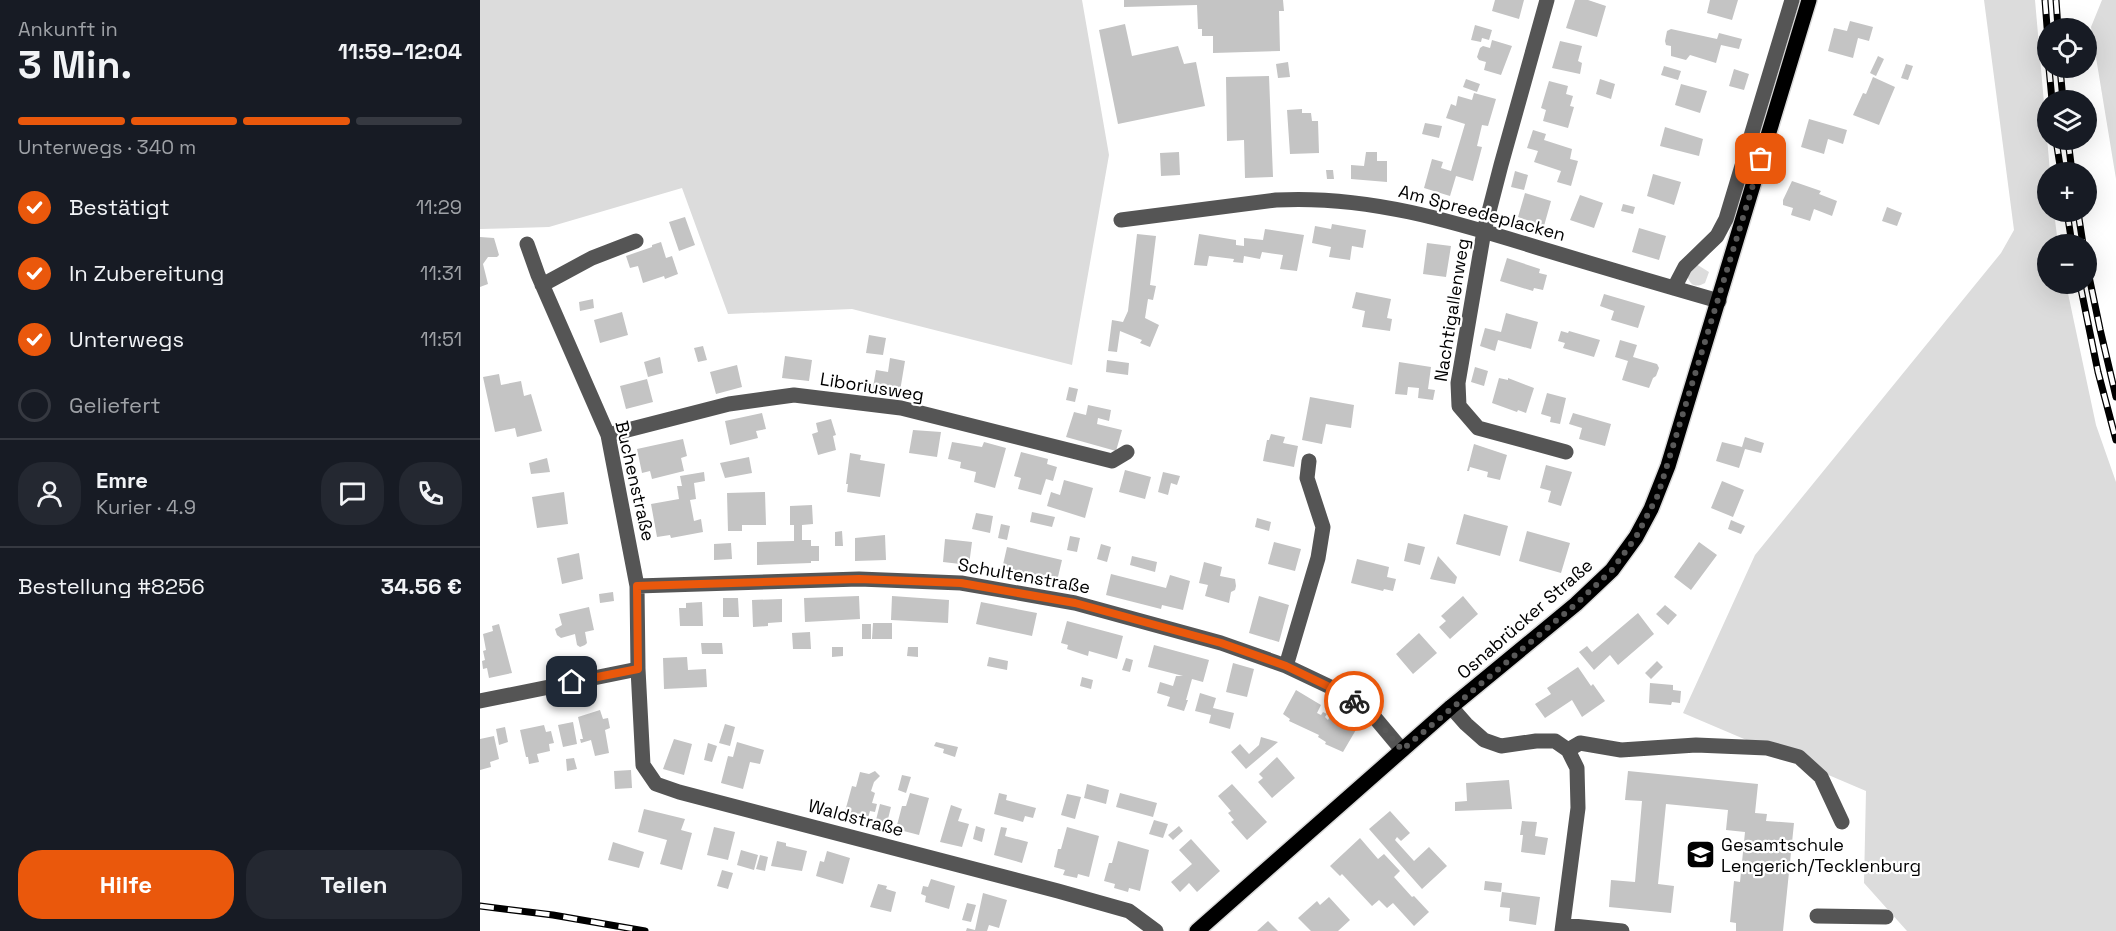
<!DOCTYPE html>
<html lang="de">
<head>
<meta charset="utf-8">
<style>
  :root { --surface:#171b24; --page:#242831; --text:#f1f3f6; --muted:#9ea1a6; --line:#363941; --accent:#ea580c }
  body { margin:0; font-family:"Space Grotesk",sans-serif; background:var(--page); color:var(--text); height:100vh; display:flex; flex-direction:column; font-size:22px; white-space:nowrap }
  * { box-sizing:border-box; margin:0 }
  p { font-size:20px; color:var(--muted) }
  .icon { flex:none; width:33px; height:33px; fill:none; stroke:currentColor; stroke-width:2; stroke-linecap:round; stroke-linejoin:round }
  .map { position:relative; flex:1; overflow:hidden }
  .panel { display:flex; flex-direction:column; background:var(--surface); width:480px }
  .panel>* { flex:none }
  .fabs { position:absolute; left:1557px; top:18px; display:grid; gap:12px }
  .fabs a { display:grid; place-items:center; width:60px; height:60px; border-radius:50%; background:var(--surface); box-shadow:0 6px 24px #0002; font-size:30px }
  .pin { position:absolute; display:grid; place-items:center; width:51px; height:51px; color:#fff; margin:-26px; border-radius:12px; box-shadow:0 3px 9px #0006 }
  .courier { position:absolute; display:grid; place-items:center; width:60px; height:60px; margin:-30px; border:4px solid #ea580c; border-radius:50%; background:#fff; color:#222; box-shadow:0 2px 8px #0007 }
  .head em { font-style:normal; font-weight:600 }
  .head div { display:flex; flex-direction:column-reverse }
  .head { display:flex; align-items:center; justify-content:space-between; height:102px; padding:0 18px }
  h1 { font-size:39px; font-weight:600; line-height:45px }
  .bar { display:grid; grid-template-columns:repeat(4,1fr); gap:9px 6px; align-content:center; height:72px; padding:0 18px }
  .bar i { height:8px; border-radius:4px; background:var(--line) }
  .bar .active { background:var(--accent) }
  .bar p { grid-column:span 4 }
  .line { display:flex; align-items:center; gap:15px; padding:0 18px; border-top:2px solid var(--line) }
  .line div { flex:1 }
  .round { display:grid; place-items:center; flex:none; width:63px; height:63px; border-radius:24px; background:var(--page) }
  ol { padding:0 18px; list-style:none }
  li { display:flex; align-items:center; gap:18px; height:66px }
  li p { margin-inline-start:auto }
  li .icon { padding:6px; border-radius:50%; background:var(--accent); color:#fff; stroke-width:4 }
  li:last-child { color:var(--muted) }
  li i { width:33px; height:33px; border:3px solid var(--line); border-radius:50% }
  .primary-button { display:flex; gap:12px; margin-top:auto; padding:12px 18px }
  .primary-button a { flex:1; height:69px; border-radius:24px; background:var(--accent); color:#fff; font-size:24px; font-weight:600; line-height:69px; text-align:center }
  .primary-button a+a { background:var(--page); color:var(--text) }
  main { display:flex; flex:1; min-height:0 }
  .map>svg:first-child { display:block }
  .green { fill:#dcdcdc }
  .building { fill:#c4c4c4 }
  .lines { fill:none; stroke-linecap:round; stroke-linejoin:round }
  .major-casing { stroke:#dbdbdb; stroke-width:18 }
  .minor { stroke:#555; stroke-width:15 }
  .major { stroke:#000; stroke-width:15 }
  .rail-casing { stroke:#000; stroke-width:7 }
  .rail { stroke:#fff; stroke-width:4.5; stroke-dasharray:14; stroke-linecap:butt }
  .done { stroke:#595959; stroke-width:6; stroke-dasharray:0 10.8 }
  .route { stroke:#ea580c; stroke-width:8 }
  .labels { text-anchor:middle; stroke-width:4.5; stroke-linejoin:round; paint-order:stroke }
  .street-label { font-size:18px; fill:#000; stroke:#fff }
  .poi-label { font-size:18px; fill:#000; stroke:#fff; text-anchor:start }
</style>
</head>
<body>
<main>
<section class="panel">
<div class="head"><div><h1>3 Min.</h1><p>Ankunft in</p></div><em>11:59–12:04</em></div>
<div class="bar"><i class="active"></i><i class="active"></i><i class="active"></i><i></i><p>Unterwegs · 340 m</p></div>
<ol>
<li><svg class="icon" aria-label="check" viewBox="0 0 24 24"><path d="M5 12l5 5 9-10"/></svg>Bestätigt<p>11:29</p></li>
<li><svg class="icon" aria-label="check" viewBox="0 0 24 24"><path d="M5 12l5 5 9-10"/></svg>In Zubereitung<p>11:31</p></li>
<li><svg class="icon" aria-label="check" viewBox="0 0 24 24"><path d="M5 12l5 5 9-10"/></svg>Unterwegs<p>11:51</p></li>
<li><i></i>Geliefert</li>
</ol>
<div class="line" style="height:108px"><a class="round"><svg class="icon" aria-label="person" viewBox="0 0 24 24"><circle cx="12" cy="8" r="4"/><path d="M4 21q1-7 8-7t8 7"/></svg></a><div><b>Emre</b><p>Kurier · 4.9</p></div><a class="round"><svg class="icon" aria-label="chat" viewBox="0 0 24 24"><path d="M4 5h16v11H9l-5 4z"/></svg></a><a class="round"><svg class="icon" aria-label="phone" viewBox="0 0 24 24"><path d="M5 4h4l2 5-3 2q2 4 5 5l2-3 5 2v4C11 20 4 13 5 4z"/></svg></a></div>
<div class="line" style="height:78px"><div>Bestellung #8256</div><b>34.56 €</b></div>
<div class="primary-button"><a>Hilfe</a><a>Teilen</a></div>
</section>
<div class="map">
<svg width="1636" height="931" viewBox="0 0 1636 931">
  <rect width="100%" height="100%" fill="#fff"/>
  <path class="green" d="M0,0H602L629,155L592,365L372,309L248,314L202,188L69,227L0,229Z
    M1504,0H1555L1570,172H1568V212H1574L1578,244H1568V284H1586L1616,425L1636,482V931H1427L1384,883L1386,791L1203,713L1275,555L1521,253L1534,230Z
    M1622,0H1636V179L1611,27Z
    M1216,264L1229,272L1225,283C1216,288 1210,286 1207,275Z"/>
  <path class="building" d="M644,0H803L804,11H799L800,51L733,53V36H722V29H718L717,5L644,7Z
    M1015,0H1044L1039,19L1012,11Z
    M1095,0H1108L1126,6L1117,37L1086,28Z
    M1230,0H1258L1252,20L1227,13Z
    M1370,21L1393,27L1389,41L1378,38L1373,58L1348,51L1354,28L1367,31Z
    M645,24L652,56L698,46L704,64L716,62L725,106L638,124L619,30Z
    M995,25L1012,30L1009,40L1002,38L1001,42L991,40Z
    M1191,29L1237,39L1239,33L1262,39L1259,49L1241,45L1236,63L1210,55L1206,60L1191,56V46L1186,45L1185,41L1187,31Z
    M1012,40L1032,46L1021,75L1004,70L1006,62L999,60L997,57L1000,48L1003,46L1010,48Z
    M1080,41L1102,46L1098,61L1102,63L1100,74L1072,68Z
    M1398,56L1404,59L1396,76L1390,73Z
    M808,62L810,77L798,78L796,64Z
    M1426,64L1433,66L1428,80L1421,78Z
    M1184,66L1201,71L1198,80L1181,75Z
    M1254,69L1269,74L1264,90L1249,86Z
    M789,76L793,177L765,178L764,140L747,141L746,77Z
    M1393,77L1415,87L1399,125L1373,115L1383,93L1386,94Z
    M986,79L1000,84L997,92L983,87Z
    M1120,79L1135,84L1131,99L1116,94Z
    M1069,81L1088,86L1086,94L1093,96L1090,106L1094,107L1088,128L1063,121L1066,110L1061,108Z
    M1201,84L1227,91L1220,113L1195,105Z
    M994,93L1016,99L1008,126L1002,125L997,146L1002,147L993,181L976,176L970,196L944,188L952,159L963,162L961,168L971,171L980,141L985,124L966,118L971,104L976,106L978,96L992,100Z
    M822,109V113H831L832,121H838L839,153L810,154L807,110Z
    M1329,119L1367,130L1363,144L1348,139L1344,154L1321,147Z
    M945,123L962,126L959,138L942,134Z
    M1185,127L1223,139L1219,156L1180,146Z
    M1053,130L1066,134L1064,140L1092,149L1090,159L1098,161L1091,186L1077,182L1081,171L1054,162L1058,151L1047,148Z
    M699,152L700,175L681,176L680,153Z
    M886,152H897V161H907V182L871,179V165L884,166Z
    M846,170H853L854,179H847Z
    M1035,171L1048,175L1044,190L1031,187Z
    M1173,174L1201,182L1194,205L1167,196Z
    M1312,181L1341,191L1339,194L1357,201L1352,216L1334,209L1330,221L1311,215L1313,208L1303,205V200Z
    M1045,193L1071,201L1064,226L1038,217Z
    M1100,195L1123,203L1114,228L1090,220Z
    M1143,204L1155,207L1153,214L1141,211Z
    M1407,207L1422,213L1417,226L1402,221Z
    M205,217L215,245L199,251L189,222Z
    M852,224L886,230L883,248L872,246L870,260L849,257L851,247L832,243L835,226L851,229Z
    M1159,228L1186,236L1179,260L1152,252Z
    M785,229L824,235L817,271L800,269L803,255L782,252L780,259L764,256L763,263L753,262L754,259L729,256L727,266L714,265L719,234L756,240V245L764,246V238L783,240Z
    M657,234L676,236L670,285L676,286L673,300L668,299L665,318L679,325L670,347L660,343L662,340L640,331L637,352L628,351L632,320L643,322L648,311Z
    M0,237L14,238L19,255L17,257H8L3,264L8,284L0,287Z
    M181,242L186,258L192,256L198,274L185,279L184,276L163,283L158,266L150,268L146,256L172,247V245Z
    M947,243L971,246L966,277L943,274Z
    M1027,258L1060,269L1059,273L1067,275L1063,290L1054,288L1053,291L1020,281Z
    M876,292L911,299L907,318L912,319L910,331L882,327L885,311L872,308Z
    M1124,294L1165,306L1158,328L1131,320L1134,311L1120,306Z
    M113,299L114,308L100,311L99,302Z
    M142,312L148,335L120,343L114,320Z
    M1026,313L1058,322L1051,349L1018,340L1015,351L1000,346L1005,328L1021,332Z
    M1081,331L1088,333L1089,331L1120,340L1114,357L1083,348L1085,343L1078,341Z
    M389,335L406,338L403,355L386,353Z
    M1140,340L1157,345L1153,357L1177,364L1179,368L1176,376L1173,378L1169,388L1142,380L1148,361L1135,357Z
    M223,346L227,360L218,362L214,348Z
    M305,356L332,360L329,381L302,378Z
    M180,357L183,373L168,377L164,362Z
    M410,358L425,361L419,397L392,393L396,370L408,372Z
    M627,360L649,363L648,375L626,372Z
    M919,362L951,367L948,389L955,390L953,400L938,398L939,388L928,387L927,395L915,394Z
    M257,365L262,387L236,394L230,372Z
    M995,367L1008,371L1004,386L991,382Z
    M19,374L21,385L41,381L44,396L51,394L62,431L37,437L35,428L15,432L3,377Z
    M1019,378L1028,380V378L1054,388L1046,413L1038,410L1037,412L1012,403Z
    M167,379L173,402L146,409L140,386Z
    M589,387L598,389L595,402L586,400Z
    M1067,393L1086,398L1080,424L1070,422L1071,417L1061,414Z
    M830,397L874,405L871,428L846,424L842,444L822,440Z
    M608,405L631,410L629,421L618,418L617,424L642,430L636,451L586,437L594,412L606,415Z
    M282,413L286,429L276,431L278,438L250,445L245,421Z
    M1093,413L1131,424L1125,446L1099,439L1102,428L1089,424Z
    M351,419L356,435L353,436L356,450L338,455L332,434L338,432L336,423Z
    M433,430L461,432L457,457L429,453Z
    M791,434L805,437L803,443L818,446L814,467L783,461L787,440H789Z
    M1265,437L1284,443L1281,453L1265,449L1259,468L1236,461L1242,442L1262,447Z
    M203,439L207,456L201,458L204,471L172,479L170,471L162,473L157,449Z
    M472,442L502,447L504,442L526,448L515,488L494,482L496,472L480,468L481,462L468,459Z
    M994,444L1027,455L1020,480L1007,477L1008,472L990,467L989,471H987Z
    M541,452L568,459L567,464L577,467L573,481L566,479L561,495L538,489L541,478L534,476Z
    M370,453L381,455L380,460L405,464L400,497L367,492L368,484H366Z
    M269,457L272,473L245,478L240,463Z
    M67,458L70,472L51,474L49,463Z
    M1066,465L1092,472L1081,506L1068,502L1071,491L1060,488Z
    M645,470L671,477L665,499L639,492Z
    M224,472L225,481L214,483L216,499L210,500L214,521L221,519L223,532L191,538L190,535L177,537L171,504L199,499L197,486H202L200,476Z
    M683,472L700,476L697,485L691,483L688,495L678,492Z
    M584,480L613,488L605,518L567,506L571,492L580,495Z
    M1242,481L1264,490L1253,517L1231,508Z
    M84,492L88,524L57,528L52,497Z
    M285,492L286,525H262V531H248L247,493Z
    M332,505L333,524L322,525V540H331V546H339V561H331V563L277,565V542L314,541V525H310V506Z
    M552,512L575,517L572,527L550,522Z
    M496,513L513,516L510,533L492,529Z
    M984,514L1028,526L1020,556L976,544Z
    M777,518L791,522L789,531L775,527Z
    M1251,520L1265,526L1261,534L1248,529Z
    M521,524L530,526L527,540L518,538Z
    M362,531L363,546H355V532Z
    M1047,531L1090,543L1081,573L1039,561Z
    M405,535L406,560L375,561V538Z
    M590,536L600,538L597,552L587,550Z
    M465,539L492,542L489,565L463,562Z
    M794,542L821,549L815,571L788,564Z
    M1219,542L1237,555L1211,590L1194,577Z
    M251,543L252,559L234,560V544Z
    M928,543L945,547L940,565L924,561Z
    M621,544L631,547L627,562L617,559Z
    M527,547L582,560L577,581L522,569Z
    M99,553L103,579L82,584L77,558Z
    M652,556L677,562L675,572L650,565Z
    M958,556L977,577L975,584L950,579Z
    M877,559L909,567L907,577L916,579L913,591L904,589L903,591L871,583Z
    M724,562L742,567L740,576L755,579L756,586L755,590L751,592L749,603L725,596L728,585L719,583Z
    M631,574L686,588L690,575L710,581L703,610L682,605L681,609L626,595Z
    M133,592L134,601L120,603L119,594Z
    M379,596L380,619L325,622L324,598Z
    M412,596L469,600L468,623L411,620Z
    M779,596L809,605L799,642L769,633Z
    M983,596L998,614L970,639L959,627L966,621L961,616Z
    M243,598H258L259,617H243Z
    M302,599V622L288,623V626L273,627L272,600Z
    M222,602L223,626H200L199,608H206V603Z
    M501,602L557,613L552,636L496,624Z
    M1185,605L1197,615L1188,625L1176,614Z
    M109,607L114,630L105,632L107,643L105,645L100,647L97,645L95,634L81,638L77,635L75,629L82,625L79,614Z
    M1158,613L1174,634L1138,665L1130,655L1114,670L1099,652L1107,646L1112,652Z
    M587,621L643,636L637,659L609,651L608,656L587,649L588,645L581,643Z
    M393,623H412V639H392Z
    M19,624L32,673L9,678L7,668L3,669L2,661L5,660L3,651L6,650L3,634L13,631L12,626Z
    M382,624H391V639H382Z
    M330,632L331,649H313L312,633Z
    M939,633L957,653L933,674L916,654Z
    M221,643H242L243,654H222Z
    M674,645L729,660L723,682L712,679L706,700H708L704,711L687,706L690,697L677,693L680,682L693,686L696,676H703L668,667Z
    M352,647H363V656L352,657Z
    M428,647H438V657L427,656Z
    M207,657L208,670L226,669L227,687L184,689L183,658Z
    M509,657L528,661L527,670L507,666Z
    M646,658L653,660L650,672L642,670Z
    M1177,661L1183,667L1171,679L1165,673Z
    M753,663L774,669L767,697L746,692Z
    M1098,667L1111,686L1113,684L1125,701L1102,717L1092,700L1065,718L1055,704L1071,694L1067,688Z
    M602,677L613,680L611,689L600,686Z
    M1170,683L1193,685V690L1201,691L1200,703L1192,702L1191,705L1169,703Z
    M816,690L841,705L837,713L841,715L843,712L847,714L845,717L848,720L852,713L877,728L863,752L845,744L846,742L838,737L839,735L809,721L810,719L803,714Z
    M720,693L736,698L733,708L754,713L750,729L729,723L731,715L715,711Z
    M120,710L123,719L128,718L130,728L125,730L129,753L115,756L111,740L101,743L100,739H103L98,717Z
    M93,722L97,744L83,747L78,725Z
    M245,724L255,727L250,746L239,743Z
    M64,725L66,732L71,731L74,743L69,744L70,751L57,754L59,762L49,764L48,757H46L40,730Z
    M25,727L28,742L19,745L16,729Z
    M14,736L19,759L10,762L11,767L0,770V739Z
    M781,737L798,742L766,769L751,752L760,744L769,754L779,745Z
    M194,739L212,744L204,775L183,769Z
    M257,742L284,750L280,764L270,762L263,789L241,783L248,756L253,757Z
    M456,742L478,747L475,757L463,753L464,749L454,746Z
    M228,743L237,746L232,762L224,760Z
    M797,757L815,778L792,798L778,782L783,778L779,774Z
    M94,758L97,769L87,771L86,759Z
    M151,770L152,788L135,789L134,771Z
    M395,771L400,776L394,782L391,791L395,793L392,803L397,804L395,812L390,811L387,821L364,815L372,786L376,787L380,772L389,774Z
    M1148,771L1278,784L1275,813L1287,814L1286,821L1314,823L1303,931H1256V923L1250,922L1254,881L1260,882L1265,832L1246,830L1248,810L1186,804L1178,884L1194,886L1191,913L1129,907L1131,880L1155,882L1162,801L1145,800Z
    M422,775L431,777L426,793L418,790Z
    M1029,780L1032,809L975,811V802L987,801L986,783Z
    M607,784L629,790L626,804L604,798Z
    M752,784L787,822L767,840L751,822L754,820L748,813L751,811L738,796Z
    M430,793L449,798L439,835L416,829L422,806H426Z
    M519,793L527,795L526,800L556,808L553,818L545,816L543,822L514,814Z
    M640,793L677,803L673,817L636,807Z
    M587,794L601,797L595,819L581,815Z
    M400,804L411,807L407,823L396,820Z
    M471,805L482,809L478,821L489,824L482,847L460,842Z
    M164,809L205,819L201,830L212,833L202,870L180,864L187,840L158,832Z
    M910,811L930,833L921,841L917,837L915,840L934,861L949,847L967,866L942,889L889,829Z
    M674,820L688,824L683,838L669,834Z
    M1042,821L1057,822L1055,836L1068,838L1065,855L1041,852L1043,835H1040Z
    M496,826L505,829L502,842L493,839Z
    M699,826L703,831L693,840L688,835Z
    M234,827L255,832L248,860L227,855Z
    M521,827L527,828L525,836L548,842L542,863L514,855Z
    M587,827L619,836L609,877L598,874L597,878L583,875L585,870L574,867L578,849H581Z
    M880,838L898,859L904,854L920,871L914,877L932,897L934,896L949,912L934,926L913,903L907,908L899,900L892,906L862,874L860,876L850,866Z
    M711,839L740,871L717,892L709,883L700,892L691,882L712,864L699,850Z
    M297,841L306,843V846L327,851L322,871L291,866Z
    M638,841L669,850L660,891L649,888L648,892L634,888L635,884L624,881L629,863H632Z
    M133,842L164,852L159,868L128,860Z
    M261,850L278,855L274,870L257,865Z
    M347,851L370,858L363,884L336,876L340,861L344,862Z
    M280,855L288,857L285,871L276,869Z
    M242,870L253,873L248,889L237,886Z
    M451,879L475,886L469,909L445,902L446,896L441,894L443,886L448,887Z
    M1005,881L1022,883L1021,892L1004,890Z
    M398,884L407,886L406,889L416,892L411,912L390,907Z
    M1022,892L1060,897L1056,925L1029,921L1030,908L1020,907Z
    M503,893L527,900L519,928L509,925L507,931H486L487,928L495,930Z
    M849,897L870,920L858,931H831L818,918L837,901L840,905Z
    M487,903L496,905L491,922L482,920Z
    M788,921L798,931H777Z"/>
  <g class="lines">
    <defs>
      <path id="major" d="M717,931L971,707L1096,604L1132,570L1156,537L1171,509L1188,466L1329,0"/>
    </defs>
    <use href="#major" class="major-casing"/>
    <path class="minor" d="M1067,0L1021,165L1004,231L978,383L979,406L998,428L1086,452
      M641,220L796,200C888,195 972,221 1059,248C1119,266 1179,284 1239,301
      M47,244L58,275L128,435L157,586L158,669L163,765L176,784L199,792L578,891L649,911L676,931
      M62,285L112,258L156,241
      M1194,288L1205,267L1237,236L1246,219L1312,0
      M128,435L249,404L314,395L421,408L632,461L647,452
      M157,586L379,579L481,583L595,603L741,643L806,666L863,693L891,713L922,750
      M806,666L838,558L843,527L827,478L829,461
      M0,701L158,669
      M971,707L986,724L1004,740L1021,746L1056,741H1075L1088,750L1097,768L1098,808L1082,931
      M1088,750L1100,743L1141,750L1216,745L1287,748L1319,757L1341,777L1362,822
      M1337,916L1406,917
      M1083,925L1142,931"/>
    <use href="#major" class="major"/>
    <defs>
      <path id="rail" d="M1565,0L1568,40
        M1576,0L1578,28
        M1569,68L1572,100
        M1580,68L1583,100
        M1576,140L1581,172
        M1588,140L1592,172
        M1587,212L1592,244
        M1598,212L1603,244
        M1606,262L1620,329L1636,397
        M1600,284L1618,372L1636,440
        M0,906L73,915L165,931"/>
    </defs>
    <use href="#rail" class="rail-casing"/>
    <use href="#rail" class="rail"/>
  </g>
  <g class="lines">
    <path class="done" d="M874,701L891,713L922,750L1096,604L1132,570L1156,537L1178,495L1281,159"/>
    <path class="route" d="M92,682L158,669L157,586L379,579L481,583L595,603L741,643L806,666L862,693L874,701"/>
  </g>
  <defs>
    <symbol id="school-square" viewBox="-11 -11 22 22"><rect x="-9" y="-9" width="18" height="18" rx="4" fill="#000" stroke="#fff"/><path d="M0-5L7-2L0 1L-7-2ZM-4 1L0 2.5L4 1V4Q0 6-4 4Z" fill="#fff"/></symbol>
  </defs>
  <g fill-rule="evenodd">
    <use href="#school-square" x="1204" y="838" width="33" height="33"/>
  </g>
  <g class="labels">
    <g class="street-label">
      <text transform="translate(1002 213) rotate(15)" y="6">Am Spreedeplacken</text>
      <text transform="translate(972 310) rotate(-81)" y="6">Nachtigallenweg</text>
      <text transform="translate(392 387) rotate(9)" y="6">Liboriusweg</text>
      <text transform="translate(155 481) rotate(77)" y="6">Buchenstraße</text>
      <text transform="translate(544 576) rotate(10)" y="6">Schultenstraße</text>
      <text transform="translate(1045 619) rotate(-41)" y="6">Osnabrücker Straße</text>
      <text transform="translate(376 818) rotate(15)" y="6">Waldstraße</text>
    </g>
    <g class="poi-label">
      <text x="1241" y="851">Gesamtschule<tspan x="1241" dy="21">Lengerich/Tecklenburg</tspan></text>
    </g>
  </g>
</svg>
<div class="fabs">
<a><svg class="icon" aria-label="locate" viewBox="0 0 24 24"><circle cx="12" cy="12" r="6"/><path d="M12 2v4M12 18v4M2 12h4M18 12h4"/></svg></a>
<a><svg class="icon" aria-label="layers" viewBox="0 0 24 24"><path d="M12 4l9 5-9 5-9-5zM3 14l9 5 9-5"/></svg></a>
<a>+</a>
<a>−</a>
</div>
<div class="pin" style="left:1281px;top:159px;background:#ea580c"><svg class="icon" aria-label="bag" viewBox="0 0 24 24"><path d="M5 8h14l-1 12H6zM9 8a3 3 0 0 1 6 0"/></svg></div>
<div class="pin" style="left:92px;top:682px;background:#1f2937"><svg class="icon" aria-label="home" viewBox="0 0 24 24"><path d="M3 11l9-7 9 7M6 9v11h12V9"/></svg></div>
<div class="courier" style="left:874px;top:701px"><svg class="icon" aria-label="bike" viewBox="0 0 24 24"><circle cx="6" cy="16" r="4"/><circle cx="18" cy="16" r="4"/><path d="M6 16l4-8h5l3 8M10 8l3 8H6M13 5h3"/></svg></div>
</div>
</main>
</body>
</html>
